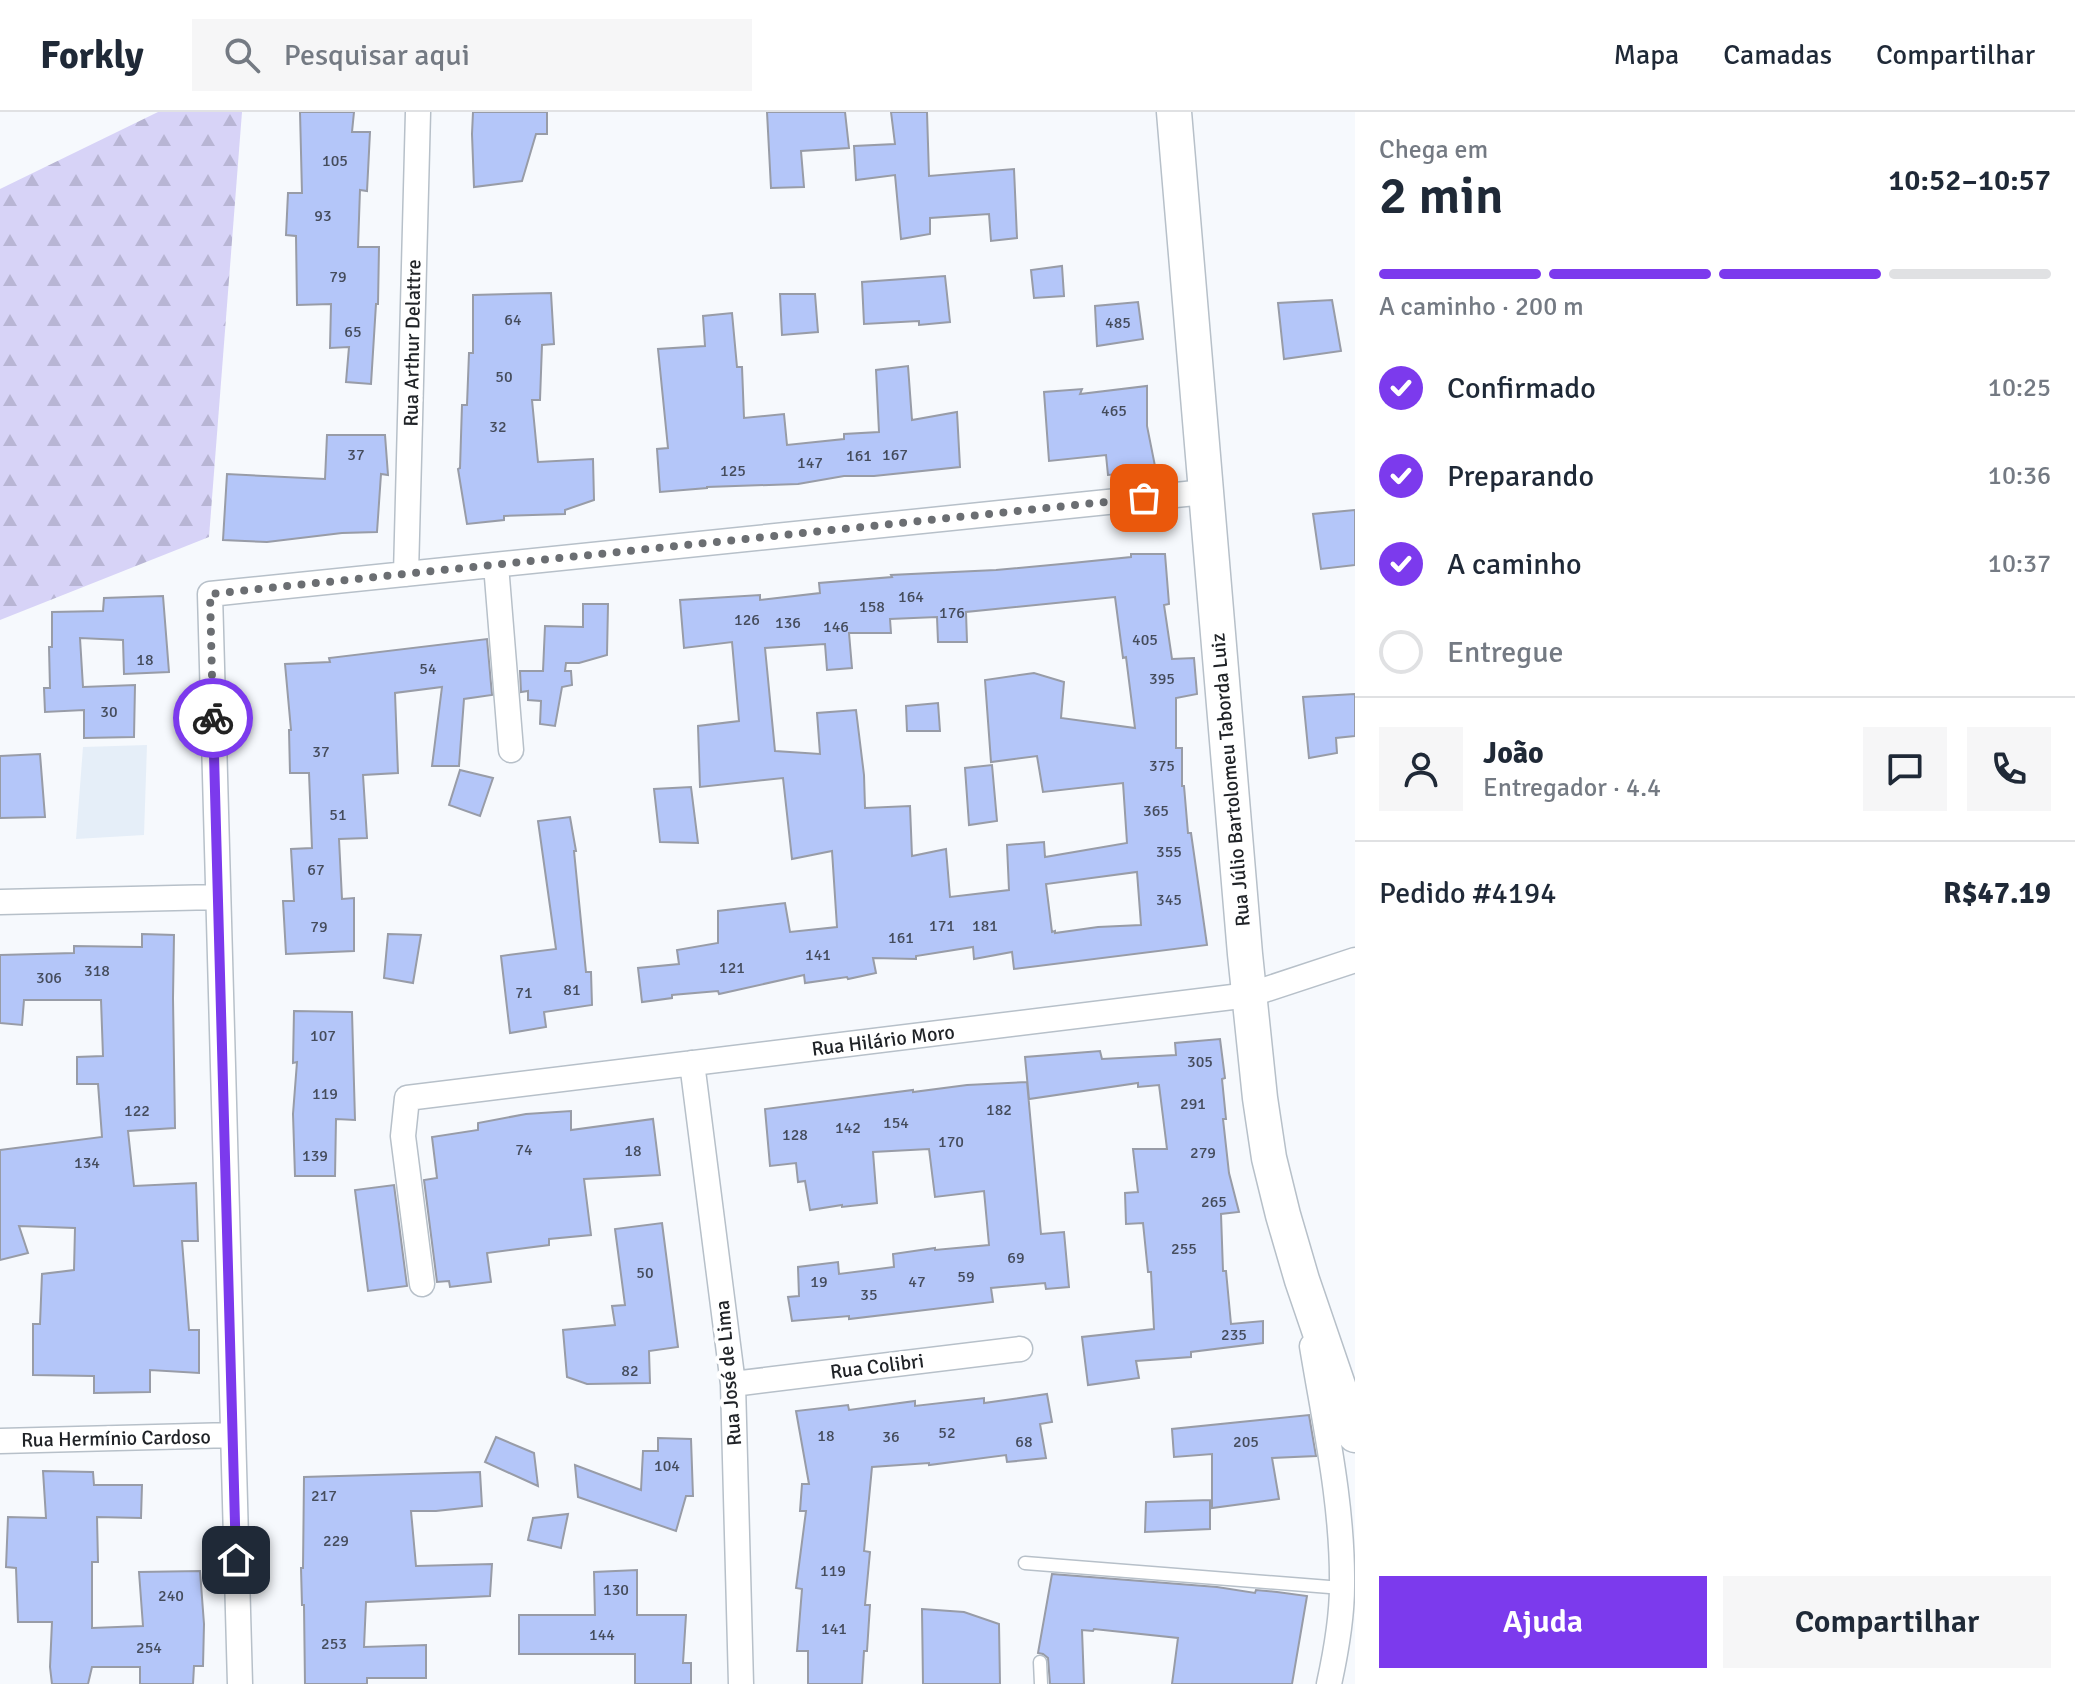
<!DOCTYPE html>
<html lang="pt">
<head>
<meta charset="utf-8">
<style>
  :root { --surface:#fff; --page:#f6f6f7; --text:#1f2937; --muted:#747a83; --line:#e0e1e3; --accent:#7c3aed }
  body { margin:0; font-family:Signika,sans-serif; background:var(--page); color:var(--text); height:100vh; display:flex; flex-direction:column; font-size:30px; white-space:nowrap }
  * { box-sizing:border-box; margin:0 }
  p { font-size:26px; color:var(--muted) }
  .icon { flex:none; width:44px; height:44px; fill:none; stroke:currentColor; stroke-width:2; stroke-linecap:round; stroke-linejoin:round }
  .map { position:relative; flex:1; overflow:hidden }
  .sheet { display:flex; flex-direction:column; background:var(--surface); width:720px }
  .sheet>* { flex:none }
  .pin { position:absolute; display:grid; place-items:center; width:68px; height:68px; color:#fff; margin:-34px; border-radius:16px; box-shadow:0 4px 12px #0006 }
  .courier { position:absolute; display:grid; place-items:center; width:80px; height:80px; margin:-40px; border:6px solid #7c3aed; border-radius:50%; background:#fff; color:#222; box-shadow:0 2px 10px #0007 }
  .overview em { font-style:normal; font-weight:600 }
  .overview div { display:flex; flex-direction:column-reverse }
  .overview { display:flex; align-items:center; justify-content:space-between; height:136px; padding:0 24px }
  h1 { font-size:52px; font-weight:600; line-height:60px }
  .bar { display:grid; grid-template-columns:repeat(4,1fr); gap:12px 8px; align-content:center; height:96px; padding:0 24px }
  .bar i { height:10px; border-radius:6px; background:var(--line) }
  .bar .current { background:var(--accent) }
  .bar p { grid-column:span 4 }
  .line { display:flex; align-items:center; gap:20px; padding:0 24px; border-top:2px solid var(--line) }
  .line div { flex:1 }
  .round { display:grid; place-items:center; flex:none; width:84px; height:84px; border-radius:0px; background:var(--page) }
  ol { padding:0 24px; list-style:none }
  li { display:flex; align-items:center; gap:24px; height:88px }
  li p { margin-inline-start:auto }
  li .icon { padding:8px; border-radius:50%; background:var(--accent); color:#fff; stroke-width:4 }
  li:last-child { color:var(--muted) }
  li i { width:44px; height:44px; border:4px solid var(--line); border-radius:50% }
  .action { display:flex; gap:16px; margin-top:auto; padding:16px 24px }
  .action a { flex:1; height:92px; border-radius:0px; background:var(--accent); color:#fff; font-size:32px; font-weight:600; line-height:92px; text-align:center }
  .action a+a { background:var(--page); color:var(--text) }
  header { display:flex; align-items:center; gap:48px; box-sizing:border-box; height:112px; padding:0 40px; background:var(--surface); border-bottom:2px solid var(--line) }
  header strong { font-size:38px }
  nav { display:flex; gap:44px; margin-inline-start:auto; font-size:28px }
  .search { width:560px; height:72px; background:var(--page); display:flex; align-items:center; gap:20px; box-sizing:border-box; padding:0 28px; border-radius:0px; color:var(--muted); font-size:30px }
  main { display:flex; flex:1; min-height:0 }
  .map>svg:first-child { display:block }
  .built { fill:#e5eef8 }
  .forest { fill:url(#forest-firs) }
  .building { fill:#b4c6f9; stroke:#989ca7; stroke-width:2; fill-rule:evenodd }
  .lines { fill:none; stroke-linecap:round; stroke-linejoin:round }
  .service-casing { stroke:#b7c0c9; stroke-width:15 }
  .minor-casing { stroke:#b7c0c9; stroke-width:27 }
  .secondary-casing { stroke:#b7c0c9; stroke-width:37 }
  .service { stroke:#fff; stroke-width:12 }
  .minor { stroke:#fff; stroke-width:24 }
  .secondary { stroke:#fff; stroke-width:34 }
  .done { stroke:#6b6e72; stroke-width:8; stroke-dasharray:0 14.4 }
  .route { stroke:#7c3aed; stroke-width:10 }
  .labels { text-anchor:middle; stroke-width:8; stroke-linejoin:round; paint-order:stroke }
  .number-label { font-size:16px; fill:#454c5c }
  .street-label { font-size:20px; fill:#202327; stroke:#fff }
</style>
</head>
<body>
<header>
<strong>Forkly</strong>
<div class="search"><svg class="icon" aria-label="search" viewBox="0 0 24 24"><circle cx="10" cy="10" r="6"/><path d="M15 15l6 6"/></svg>Pesquisar aqui</div>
<nav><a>Mapa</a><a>Camadas</a><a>Compartilhar</a></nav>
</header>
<main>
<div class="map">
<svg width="1355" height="1572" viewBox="0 0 1355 1572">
  <defs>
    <pattern id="forest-firs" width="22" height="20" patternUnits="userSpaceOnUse" patternTransform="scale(2)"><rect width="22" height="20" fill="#d7d3f7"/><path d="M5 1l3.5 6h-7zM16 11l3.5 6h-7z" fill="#b8b5d4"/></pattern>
  </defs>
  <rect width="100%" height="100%" fill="#f6f9fd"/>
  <path class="built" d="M147,633L144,723L76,727L83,635Z"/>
  <path class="forest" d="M158,0H242L209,425L0,508V77Z"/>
  <path class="building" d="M300,0H354L352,20H370L367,79L360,78L358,135H379L378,192H376L371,272L346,270L349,235L330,236L331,192L297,193L296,124L286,123L288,81H302Z
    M473,0H547V22H536L522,69L474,75L472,22Z
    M767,0H845L849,36L801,39L804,75L771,76Z
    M891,0H927L929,64L1014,57L1017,126L991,129L989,102L930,106V122L901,127L895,63L856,68L854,34L895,32Z
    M1062,154L1064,184L1034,186L1031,158Z
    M945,164L950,210L919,213V209L864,212L862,170Z
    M551,181L554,232L542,233L540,288H532L538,350L593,347L594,388L565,398V402L504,404V408L467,412L458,357L460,356L462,293H467L469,241H473V183Z
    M780,182H815L818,220L782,223Z
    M1332,188L1341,239L1284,247L1278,191Z
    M1138,190L1143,227L1097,234L1095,194Z
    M732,201L737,255H742L744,306L784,302L787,333L844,327V322L879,320L876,258L908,254L912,308L957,300L960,355L874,364H844L798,372L707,375V376L660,380L657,337L668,336L658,237L705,234L703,204Z
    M1147,274V314L1156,359L1108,363L1106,343L1049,349L1044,280L1082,277L1080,282Z
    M327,323H385L388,363L381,362L377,420L342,421L267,430L223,428L227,362L325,367Z
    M1355,398V453L1321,457L1313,402Z
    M1131,442H1165L1169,492L1164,493L1172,547L1194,546L1197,582L1176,586V636H1182V674H1184L1188,721H1191L1207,833L1014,857L1012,840L974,847L973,835L916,844V847L873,846L876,861L848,867L847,865L805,871L804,863L719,882L718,879L672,883V886L642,890L638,856L679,852L677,838L718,831V799L785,791L790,820L837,815L832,739L792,747L783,666L700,675L698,614L739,609L732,530L684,536L680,488L760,483V488L820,481L819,471L892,465L891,463L996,458L1072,451L1131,445ZM1115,485L1123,546L1126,545L1135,616L1061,606L1064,570L1034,561L985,568L991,650L1037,644L1043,680L1123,671L1127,731L1045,745L1044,730L1007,733L1009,778L950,785L946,737L912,744L910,694L865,696L864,663L856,598L817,601L820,642L775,639L765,536L825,532L827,558L852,556L849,521H891L890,507L937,505L938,530H967L966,500ZM1137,760L1141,813L1098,815L1055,821V819L1052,820L1046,772Z
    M163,484L169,560L124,562L123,528L80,526L83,575L135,573L134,625L84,626V598L45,600L44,576H50L49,535H52V500L103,499L104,486Z
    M583,492H608L607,543L579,551H566L565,559H571L572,573L562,575L555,614L540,612L541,589L528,588V579L521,580L520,559H543L545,514L583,515Z
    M487,527L492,583L464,587L459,654H432L442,575L395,581L398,661L363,663L367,726L339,727L342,787L354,786V839L286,842L283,789H294L291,737L312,736L309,661H290L289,618H291L285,552L330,550L329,546Z
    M1355,582V624L1336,626L1337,641L1309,646L1303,585Z
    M938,591L940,619H907L906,594Z
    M40,642L45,705L0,706V644Z
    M992,653L997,709L969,713L965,656Z
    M460,658L493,666L480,704L449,693Z
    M691,675L698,731L660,730L654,677Z
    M570,705L576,739H574L586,860H591L592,893L544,900L546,915L510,921L501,844L556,837L538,709Z
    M142,822L174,823L173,886L175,1016L128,1019L134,1074L196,1071L198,1129H182L189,1218H199V1261L150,1258V1280L94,1281V1264L33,1263V1212H40L42,1162L74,1158L75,1116L19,1114L28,1141L0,1148V1038L102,1025L98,972H77V945L103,944L101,888H24L22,913L0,911V843L74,841V834L142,835Z
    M388,822L421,823L413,871L384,866Z
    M294,899L352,900L355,1008L336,1007L335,1064H295L293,1002L297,950L293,951Z
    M1220,927L1225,966L1222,967L1226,1007H1223L1229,1061L1239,1100L1221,1102L1223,1159H1226L1231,1212L1263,1209V1231L1191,1240V1245L1136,1249L1139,1266L1088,1273L1082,1225L1154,1217L1151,1160H1148L1143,1111L1126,1112L1125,1081L1138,1080L1133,1037H1167L1159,973L1138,975V971L1029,987L1025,945L1100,939L1102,947L1176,943L1175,931Z
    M1027,970L1041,1122L1064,1120L1069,1175L1046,1177L1045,1171L991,1176L993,1190L849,1207V1204L792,1209L788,1185L799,1184L798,1155L838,1150L839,1162L894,1155L893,1142L935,1136V1138L989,1133L984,1079L935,1085L929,1037L873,1040L877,1091L842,1095V1093L810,1098L805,1069L798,1070L796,1051L770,1054L765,997L913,978V980L967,973Z
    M571,999V1018L653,1007L660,1063L584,1067L591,1123L549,1127V1133L487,1141L491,1170L450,1175L449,1169L437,1170L424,1068L437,1066L432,1025L478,1018V1011L526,1002Z
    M394,1073L407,1174L368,1179L355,1078Z
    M662,1111L678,1235L649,1239L650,1271L587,1272L567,1265L563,1218L615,1213L612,1194L625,1193L615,1117Z
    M1047,1282L1052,1310L1040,1312L1046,1346L1007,1350L1006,1343L929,1353V1351L872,1355L864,1439L870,1440L865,1493H870L867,1539H864L862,1572H808V1539H797L802,1477L796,1476L806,1399H800L802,1372H809L796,1299L848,1293L849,1298L915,1289V1294L984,1286V1291Z
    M1309,1303L1316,1344L1272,1346L1279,1387L1212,1396V1342L1174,1345L1172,1317Z
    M496,1325L534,1341L538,1374L485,1350Z
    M658,1326L691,1327L693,1384H686L676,1419L578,1385L575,1353L641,1378L643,1339H658Z
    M43,1359L93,1360L94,1373H142L141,1406L97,1405L98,1450H92V1516L143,1514L139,1460L200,1459L204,1512L203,1554H194L193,1572H140V1555H92L88,1572H52L50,1555L52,1510H18L16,1456L6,1455L8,1405L46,1406Z
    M480,1360L482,1394L436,1399H411L416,1454L492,1452L490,1484L366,1490L364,1535L426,1533V1566H367V1572H305L304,1493H302L301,1456H303L304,1365Z
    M1210,1388V1417L1145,1420L1146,1390Z
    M568,1402L561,1436L528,1428L533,1406Z
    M637,1458V1503H686L683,1551H691V1572H635V1542H519V1503H595L594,1460Z
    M1052,1462L1217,1475L1255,1481L1256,1478L1277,1480L1307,1484L1292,1572H1172L1178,1526L1094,1517L1093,1519L1082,1518L1084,1572H1050L1048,1546L1043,1542L1038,1541Z
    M922,1497L964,1500L999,1512L1000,1572H923Z"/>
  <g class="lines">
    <defs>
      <path id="service" d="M1025,1451L1342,1476
        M1040,1550L1041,1572"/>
      <path id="minor" d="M496,453L511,638
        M406,462L418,0
        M0,790L218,785
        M692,951L733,1272L741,1572
        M422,1172L403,1024L407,986L1249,883L1355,848
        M1312,1234C1325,1313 1343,1393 1342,1474C1342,1507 1336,1540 1329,1572
        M733,1272L1020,1237
        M0,1329L233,1323
        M240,1572L210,482L1205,380"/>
      <path id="secondary" d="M1174,0L1245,842L1260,986L1269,1046L1283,1103L1302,1168L1355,1323"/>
    </defs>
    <use href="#service" class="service-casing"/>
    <use href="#minor" class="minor-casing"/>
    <use href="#secondary" class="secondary-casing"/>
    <use href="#service" class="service"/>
    <use href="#minor" class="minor"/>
    <use href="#secondary" class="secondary"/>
  </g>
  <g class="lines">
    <path class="done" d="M213,606L210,482L1144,386"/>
    <path class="route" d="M213,606L236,1448"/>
  </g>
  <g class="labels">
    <g class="number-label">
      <text x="335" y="54">105</text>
      <text x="323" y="109">93</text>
      <text x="338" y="170">79</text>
      <text x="513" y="213">64</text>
      <text x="1118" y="216">485</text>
      <text x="353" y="225">65</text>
      <text x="504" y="270">50</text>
      <text x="1114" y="304">465</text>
      <text x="498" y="320">32</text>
      <text x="356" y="348">37</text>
      <text x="895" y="348">167</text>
      <text x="859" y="349">161</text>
      <text x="810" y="356">147</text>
      <text x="733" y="364">125</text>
      <text x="911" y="490">164</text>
      <text x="872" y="500">158</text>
      <text x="952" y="506">176</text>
      <text x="747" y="513">126</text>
      <text x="788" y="516">136</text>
      <text x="836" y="520">146</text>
      <text x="1145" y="533">405</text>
      <text x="145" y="553">18</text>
      <text x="428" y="562">54</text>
      <text x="1162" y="572">395</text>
      <text x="109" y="605">30</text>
      <text x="321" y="645">37</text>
      <text x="1162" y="659">375</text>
      <text x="1156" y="704">365</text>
      <text x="338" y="708">51</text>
      <text x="1169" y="745">355</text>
      <text x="316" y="763">67</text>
      <text x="1169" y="793">345</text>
      <text x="942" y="819">171</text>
      <text x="985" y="819">181</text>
      <text x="319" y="820">79</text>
      <text x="901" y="831">161</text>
      <text x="818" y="848">141</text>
      <text x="732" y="861">121</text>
      <text x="97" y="864">318</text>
      <text x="49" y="871">306</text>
      <text x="572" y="883">81</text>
      <text x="524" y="886">71</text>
      <text x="323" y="929">107</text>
      <text x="1200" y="955">305</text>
      <text x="325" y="987">119</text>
      <text x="1193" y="997">291</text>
      <text x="999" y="1003">182</text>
      <text x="137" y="1004">122</text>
      <text x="896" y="1016">154</text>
      <text x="848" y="1021">142</text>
      <text x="795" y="1028">128</text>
      <text x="951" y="1035">170</text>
      <text x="524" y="1043">74</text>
      <text x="633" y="1044">18</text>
      <text x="1203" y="1046">279</text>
      <text x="315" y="1049">139</text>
      <text x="87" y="1056">134</text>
      <text x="1214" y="1095">265</text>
      <text x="1184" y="1142">255</text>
      <text x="1016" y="1151">69</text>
      <text x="645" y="1166">50</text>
      <text x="966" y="1170">59</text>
      <text x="819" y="1175">19</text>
      <text x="917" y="1175">47</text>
      <text x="869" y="1188">35</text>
      <text x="1234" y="1228">235</text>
      <text x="630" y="1264">82</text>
      <text x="947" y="1326">52</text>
      <text x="826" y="1329">18</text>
      <text x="891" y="1330">36</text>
      <text x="1024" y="1335">68</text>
      <text x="1246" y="1335">205</text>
      <text x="667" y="1359">104</text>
      <text x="324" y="1389">217</text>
      <text x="336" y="1434">229</text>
      <text x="833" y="1464">119</text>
      <text x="616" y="1483">130</text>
      <text x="171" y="1489">240</text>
      <text x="834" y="1522">141</text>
      <text x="602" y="1528">144</text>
      <text x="334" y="1537">253</text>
      <text x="149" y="1541">254</text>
    </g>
    <g class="street-label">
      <text transform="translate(412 231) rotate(-89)" y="7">Rua Arthur Delattre</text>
      <text transform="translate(1230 668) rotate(-95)" y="7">Rua Júlio Bartolomeu Taborda Luiz</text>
      <text transform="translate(883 928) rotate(-7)" y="7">Rua Hilário Moro</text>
      <text transform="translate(877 1254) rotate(-7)" y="7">Rua Colibri</text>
      <text transform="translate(728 1261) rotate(-95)" y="7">Rua José de Lima</text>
      <text transform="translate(116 1326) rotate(-1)" y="7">Rua Hermínio Cardoso</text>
    </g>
  </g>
</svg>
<div class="pin" style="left:1144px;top:386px;background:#ea580c"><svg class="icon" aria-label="bag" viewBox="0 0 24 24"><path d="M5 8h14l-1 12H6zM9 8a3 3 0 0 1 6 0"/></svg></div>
<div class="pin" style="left:236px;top:1448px;background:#1f2937"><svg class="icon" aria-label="home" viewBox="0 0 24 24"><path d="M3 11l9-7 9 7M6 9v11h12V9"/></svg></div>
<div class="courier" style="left:213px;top:606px"><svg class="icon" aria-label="bike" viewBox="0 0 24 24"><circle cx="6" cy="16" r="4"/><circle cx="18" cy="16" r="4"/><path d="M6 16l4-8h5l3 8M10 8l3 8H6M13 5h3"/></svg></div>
</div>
<section class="sheet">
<div class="overview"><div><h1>2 min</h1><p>Chega em</p></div><em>10:52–10:57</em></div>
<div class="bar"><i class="current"></i><i class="current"></i><i class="current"></i><i></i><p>A caminho · 200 m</p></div>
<ol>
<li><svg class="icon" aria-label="check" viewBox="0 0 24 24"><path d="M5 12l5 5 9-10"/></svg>Confirmado<p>10:25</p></li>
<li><svg class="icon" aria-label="check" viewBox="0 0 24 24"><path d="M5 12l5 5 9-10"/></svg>Preparando<p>10:36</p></li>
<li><svg class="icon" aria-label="check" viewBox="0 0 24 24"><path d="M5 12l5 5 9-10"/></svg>A caminho<p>10:37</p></li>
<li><i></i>Entregue</li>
</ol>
<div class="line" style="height:144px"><a class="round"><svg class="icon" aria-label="person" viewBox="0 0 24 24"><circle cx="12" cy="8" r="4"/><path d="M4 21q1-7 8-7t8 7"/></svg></a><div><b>João</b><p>Entregador · 4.4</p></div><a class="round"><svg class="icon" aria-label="chat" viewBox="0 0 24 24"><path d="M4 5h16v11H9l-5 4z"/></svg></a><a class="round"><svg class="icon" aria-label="phone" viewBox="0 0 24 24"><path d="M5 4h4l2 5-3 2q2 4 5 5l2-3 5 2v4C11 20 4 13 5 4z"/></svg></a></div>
<div class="line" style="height:104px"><div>Pedido #4194</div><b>R$47.19</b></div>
<div class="action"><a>Ajuda</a><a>Compartilhar</a></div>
</section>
</main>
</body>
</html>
